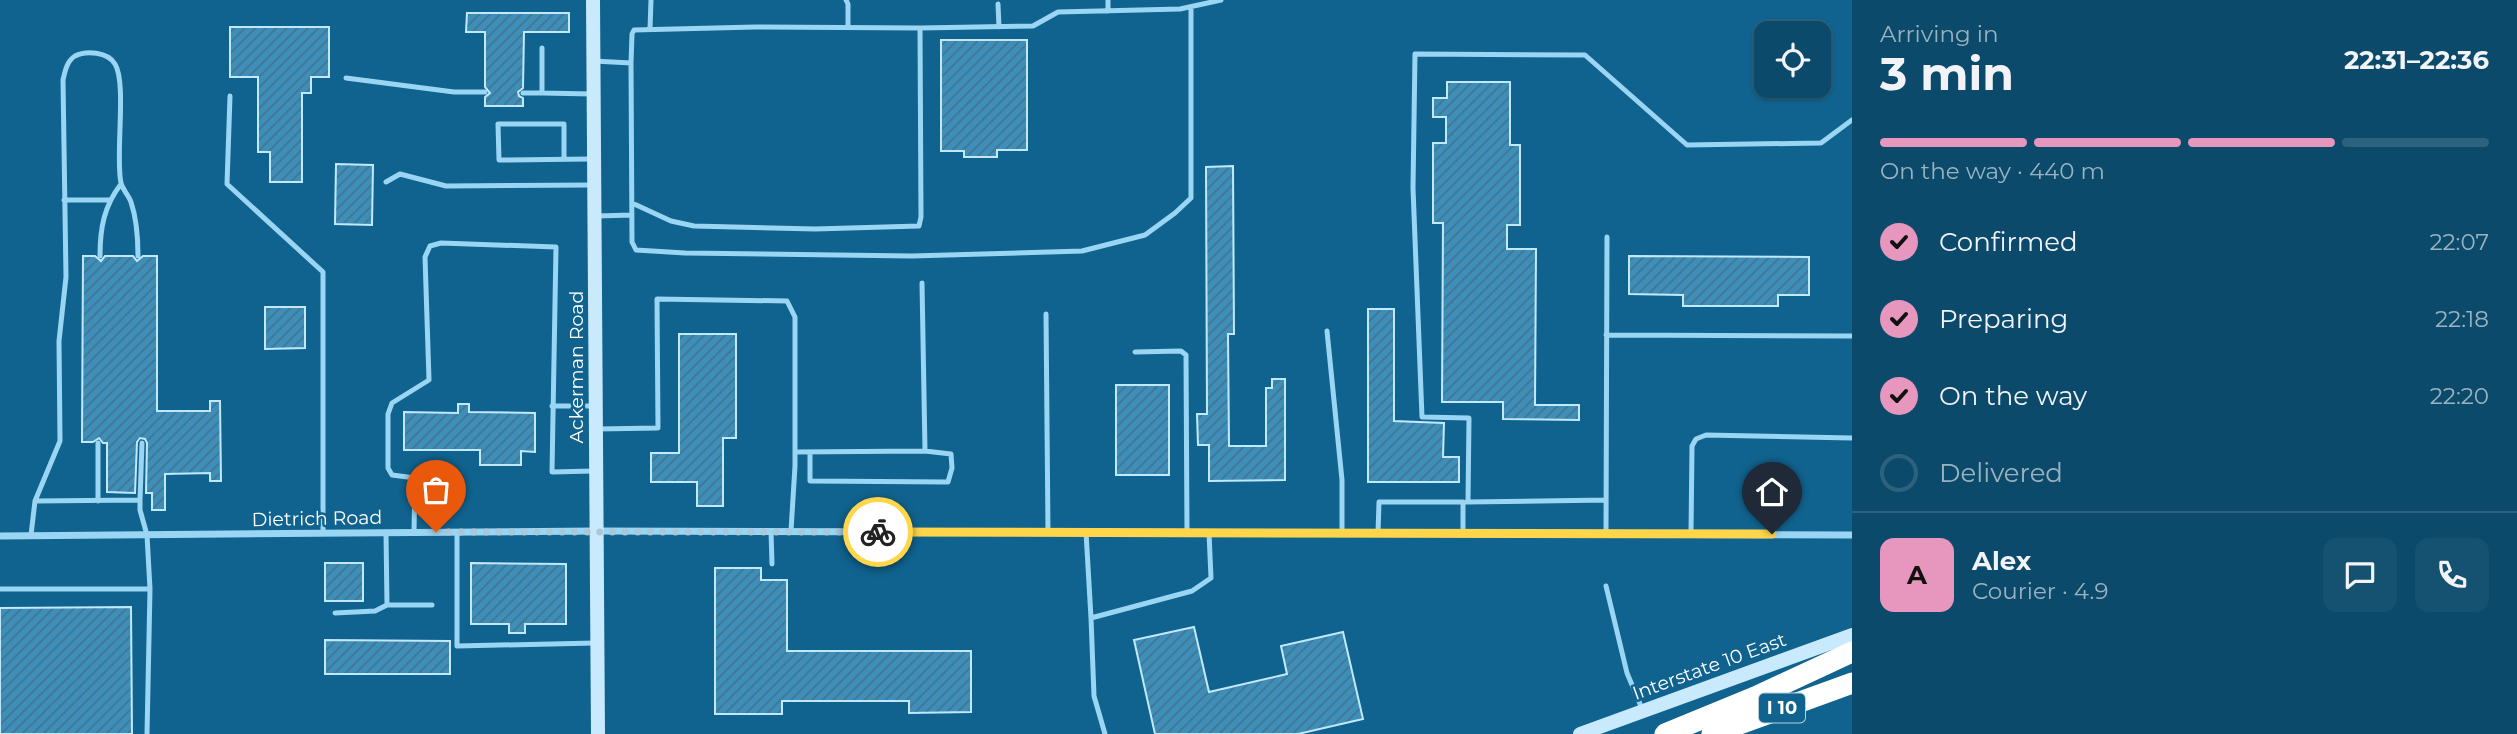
<!DOCTYPE html>
<html lang="en">
<head>
<meta charset="utf-8">
<style>
  :root { --surface:#0c4a6b; --page:#155171; --text:#f1f3f6; --muted:#9ab3c1; --line:#2c627e; --accent:#e797bd }
  body { margin:0; font-family:Montserrat,sans-serif; background:var(--page); color:var(--text); height:100vh; display:flex; flex-direction:column; font-size:26px; white-space:nowrap }
  * { box-sizing:border-box; margin:0 }
  p { font-size:23px; color:var(--muted) }
  .icon { flex:none; width:38px; height:38px; fill:none; stroke:currentColor; stroke-width:2; stroke-linecap:round; stroke-linejoin:round }
  .map { position:relative; flex:1; overflow:hidden }
  .side { display:flex; flex-direction:column; background:var(--surface); width:665px }
  .side>* { flex:none }
  .controls { position:absolute; left:1754px; top:21px; display:grid; gap:14px }
  .controls a { display:grid; place-items:center; width:77px; height:77px; border-radius:14px; background:var(--surface); box-shadow:0 2px 5px #0004,0 0 0 2px var(--line); font-size:35px }
  .pin { position:absolute; display:grid; place-items:center; width:60px; height:60px; color:#fff; margin:-72px -30px; border-radius:50% 50% 50% 0; rotate:-45deg; box-shadow:0 0 7px #0007 }
  .pin .icon { rotate:45deg }
  .courier { position:absolute; display:grid; place-items:center; width:70px; height:70px; margin:-35px; border:5px solid #ffd54a; border-radius:50%; background:#fff; color:#222; box-shadow:0 2px 9px #0007 }
  .head em { font-style:normal; font-weight:700 }
  .head div { display:flex; flex-direction:column-reverse }
  .head { display:flex; align-items:center; justify-content:space-between; height:119px; padding:0 28px }
  h1 { font-size:46px; font-weight:700; line-height:52px }
  .bar { display:grid; grid-template-columns:repeat(4,1fr); gap:10px 7px; align-content:center; height:84px; padding:0 28px }
  .bar i { height:9px; border-radius:5px; background:var(--line) }
  .bar .active { background:var(--accent) }
  .bar p { grid-column:span 4 }
  .line { display:flex; align-items:center; gap:18px; padding:0 28px; border-top:2px solid var(--line) }
  .line div { flex:1 }
  .round { display:grid; place-items:center; flex:none; width:74px; height:74px; border-radius:14px; background:var(--page) }
  ol { padding:0 28px; list-style:none }
  li { display:flex; align-items:center; gap:21px; height:77px }
  li p { margin-inline-start:auto }
  li .icon { padding:7px; border-radius:50%; background:var(--accent); color:#111; stroke-width:4 }
  li:last-child { color:var(--muted) }
  li i { width:38px; height:38px; border:4px solid var(--line); border-radius:50% }
  main { display:flex; flex:1; min-height:0 }
  .map>svg:first-child { display:block }
  .building { fill:url(#building-hatch); stroke:#c1e9fd; stroke-width:2 }
  .lines { fill:none; stroke-linecap:round; stroke-linejoin:round }
  .lane { stroke:#9ad5f3; stroke-width:5 }
  .street { stroke:#9ad5f3; stroke-width:7 }
  .secondary { stroke:#c9eafd; stroke-width:14 }
  .highway { stroke:#fff; stroke-width:21 }
  .done { stroke:#abc8d8; stroke-width:7; stroke-dasharray:0 12.6 }
  .route { stroke:#ffd54a; stroke-width:9 }
  .labels { text-anchor:middle; stroke-width:5; stroke-linejoin:round; paint-order:stroke }
  .shield { fill:#10638f; stroke:#b7d0dd; stroke-width:2 }
  .shield-label { font-size:18px; font-weight:bold; fill:#fff }
  .street-label { font-size:19px; fill:#fff; stroke:#10638f }
</style>
</head>
<body>
<main>
<div class="map">
<svg width="1852" height="734" viewBox="0 0 1852 734">
  <defs>
    <pattern id="building-hatch" width="6" height="6" patternUnits="userSpaceOnUse" patternTransform="scale(1.75)"><rect width="6" height="6" fill="#3d8fba"/><path d="M-1 1l2-2M0 6l6-6M5 7l2-2" fill="none" stroke="#43748e"/></pattern>
  </defs>
  <rect width="100%" height="100%" fill="#10638f"/>
  <path class="building" d="M467,13H569V32H524L523,88L518,92L519,96L523,98V106H485V97L490,93L485,87V32H466Z
    M230,27H329V77H311V93H302V182H270V152H258V77H230Z
    M941,40H1027V150H997V157H964V151H941Z
    M1447,82H1510V145H1520V225H1507V249H1536L1535,405H1579V420L1503,419V402H1442L1443,223H1433V143H1446V117H1433V98H1447Z
    M336,164L373,165L372,225L335,224Z
    M1233,166L1234,334H1228L1229,446H1266V388H1272V379H1285V480L1209,481V445H1198L1197,414H1207L1206,167Z
    M83,256H95L101,261L105,256H133L137,261L143,256H157V411H210V401H220L221,481H210V473L165,474V510H152V493H146L147,443L145,439L140,438L137,442L135,493L107,492V443H103L99,438L93,442H82Z
    M1629,256L1809,257V295H1778V306H1683V295L1629,294Z
    M265,307H305V348L265,349Z
    M1368,309H1394V421L1444,423L1443,457H1459V482H1368Z
    M679,334H736V438H723V506H697V482H651V453H679Z
    M1116,385H1169V475H1116Z
    M458,404H469V412L535,413V452L521,451V465H480V450H404V412L458,413Z
    M325,563H363V601H325Z
    M471,563L566,564V624H525V633H509V624H471Z
    M715,568H761V580H787V651H971V712L909,713V701H782V714H715Z
    M131,607L132,734H0V608Z
    M1194,627L1209,692L1287,674L1281,646L1343,632L1363,719L1298,734H1155L1134,640Z
    M325,640L450,641V674H325Z"/>
  <g class="lines">
    <path class="lane" d="M846,0L848,4V27
      M998,4L999,27
      M1108,11V0
      M920,28L1033,26L1058,12L1180,9L1221,0
      M650,29L651,0
      M542,48V93L592,94
      M594,61L631,63
      M346,78L454,92H485
      M523,93H542
      M230,96L227,184L323,272V533
      M564,159V124H498L499,160L591,159
      M386,182L400,174L446,186L593,185
      M64,200H109
      M632,203L671,221L694,226L815,229L919,226L921,217L920,28L755,27L634,30L632,34L631,63L632,242L636,250L685,253L912,256L1082,251L1145,235L1175,213L1191,198V7
      M597,216L632,215
      M100,256C100,228 104,206 121,184
      M1046,314L1048,532
      M1327,331L1342,480V533
      M1606,335L1852,336
      M1135,352L1181,351L1186,355L1187,533
      M552,406H595
      M597,429L658,428L657,299L787,301L795,317V466L791,531
      M795,452L925,451L922,283
      M810,452V481L948,482L952,468L951,454L925,451
      M140,500L142,443
      M35,501L60,441L59,341L66,277L63,80C65,71 67,61 75,56C86,50 108,52 115,64C127,83 115,157 121,183C123,190 129,196 131,202C137,220 138,238 138,256
      M98,501V443
      M1466,502L1606,500
      M1468,502L1469,418L1422,417L1413,188L1415,54L1585,55L1687,145L1821,143L1852,120
      M771,531L772,564
      M414,532L415,478L392,475L388,468V414L392,403L429,380L425,257L430,246L441,243L556,247L552,472L593,471
      M457,532V646L595,643
      M1086,532L1091,618L1192,591L1211,578L1209,533
      M386,533L387,605H432
      M1378,533L1379,502H1463V533
      M1606,534L1607,237
      M1691,534L1692,446L1696,439L1706,435L1852,438
      M31,535L35,501L140,500V510L147,535L150,589L147,734
      M1606,586L1627,673L1643,711
      M0,589H150
      M335,613L375,611L387,605
      M1091,618L1094,696L1105,734"/>
    <path class="street" d="M0,536L597,531L1852,535"/>
    <path class="secondary" d="M593,0L598,734
      M1580,734L1852,635"/>
    <path class="highway" d="M1665,734L1755,697L1852,652
      M1712,734L1852,683"/>
  </g>
  <g class="lines">
    <path class="done" d="M436,532H878"/>
    <path class="route" d="M878,532L1772,534"/>
  </g>
  <g class="labels">
    <rect class="shield" x="1759" y="693.5" width="46" height="29" rx="5"/>
    <g class="shield-label">
      <text x="1782" y="714">I 10</text>
    </g>
    <g class="street-label">
      <text transform="translate(576 367) rotate(-90)" y="7">Ackerman Road</text>
      <text transform="translate(317 518) rotate(-1)" y="7">Dietrich Road</text>
      <text transform="translate(1709 666) rotate(-20)" y="7">Interstate 10 East</text>
    </g>
  </g>
</svg>
<div class="controls">
<a><svg class="icon" aria-label="locate" viewBox="0 0 24 24"><circle cx="12" cy="12" r="6"/><path d="M12 2v4M12 18v4M2 12h4M18 12h4"/></svg></a>
</div>
<div class="pin" style="left:436px;top:532px;background:#ea580c"><svg class="icon" aria-label="bag" viewBox="0 0 24 24"><path d="M5 8h14l-1 12H6zM9 8a3 3 0 0 1 6 0"/></svg></div>
<div class="pin" style="left:1772px;top:534px;background:#1f2937"><svg class="icon" aria-label="home" viewBox="0 0 24 24"><path d="M3 11l9-7 9 7M6 9v11h12V9"/></svg></div>
<div class="courier" style="left:878px;top:532px"><svg class="icon" aria-label="bike" viewBox="0 0 24 24"><circle cx="6" cy="16" r="4"/><circle cx="18" cy="16" r="4"/><path d="M6 16l4-8h5l3 8M10 8l3 8H6M13 5h3"/></svg></div>
</div>
<section class="side">
<div class="head"><div><h1>3 min</h1><p>Arriving in</p></div><em>22:31–22:36</em></div>
<div class="bar"><i class="active"></i><i class="active"></i><i class="active"></i><i></i><p>On the way · 440 m</p></div>
<ol>
<li><svg class="icon" aria-label="check" viewBox="0 0 24 24"><path d="M5 12l5 5 9-10"/></svg>Confirmed<p>22:07</p></li>
<li><svg class="icon" aria-label="check" viewBox="0 0 24 24"><path d="M5 12l5 5 9-10"/></svg>Preparing<p>22:18</p></li>
<li><svg class="icon" aria-label="check" viewBox="0 0 24 24"><path d="M5 12l5 5 9-10"/></svg>On the way<p>22:20</p></li>
<li><i></i>Delivered</li>
</ol>
<div class="line" style="height:126px"><b class="round" style="background:var(--accent);color:#111">A</b><div><b>Alex</b><p>Courier · 4.9</p></div><a class="round"><svg class="icon" aria-label="chat" viewBox="0 0 24 24"><path d="M4 5h16v11H9l-5 4z"/></svg></a><a class="round"><svg class="icon" aria-label="phone" viewBox="0 0 24 24"><path d="M5 4h4l2 5-3 2q2 4 5 5l2-3 5 2v4C11 20 4 13 5 4z"/></svg></a></div>
</section>
</main>
</body>
</html>
